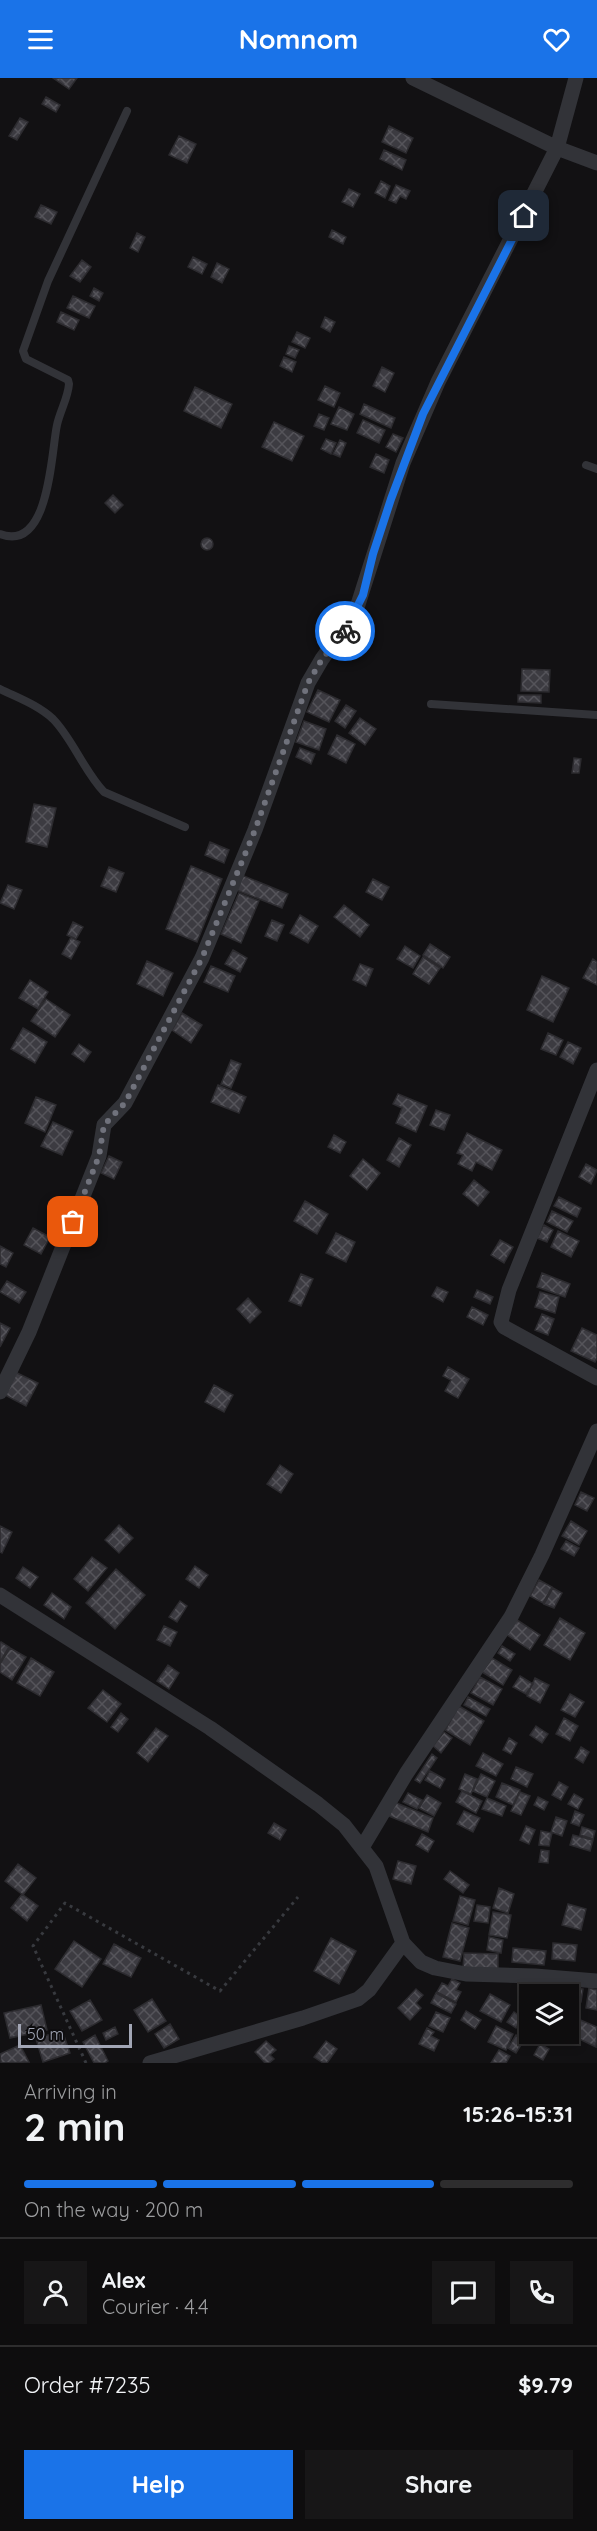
<!DOCTYPE html>
<html lang="en">
<head>
<meta charset="utf-8">
<style>
  :root { --surface:#0e0d0e; --page:#171617; --text:#f1f3f6; --muted:#9b9c9e; --line:#2e2d2e; --accent:#1a73e8 }
  body { margin:0; font-family:Quicksand,sans-serif; background:var(--page); color:var(--text); height:100vh; display:flex; flex-direction:column; font-size:22px; white-space:nowrap }
  * { box-sizing:border-box; margin:0 }
  p { font-size:20px; color:var(--muted) }
  .icon { flex:none; width:33px; height:33px; fill:none; stroke:currentColor; stroke-width:2; stroke-linecap:round; stroke-linejoin:round }
  .map { position:relative; height:1985px; overflow:hidden }
  .panel { display:flex; flex-direction:column; background:var(--surface); flex:1 }
  .panel>* { flex:none }
  .controls { position:absolute; left:519px; top:1906px; display:grid; gap:12px }
  .controls a { display:grid; place-items:center; width:60px; height:60px; border-radius:0px; background:var(--surface); box-shadow:0 3px 9px #0003,0 0 0 2px var(--line); font-size:30px }
  .scale { position:absolute; left:18px; bottom:15px; width:114px; box-sizing:border-box; padding-left:6px; border:3px solid #a2a6b5; border-top:0; font-size:16px; line-height:21px; white-space:nowrap; color:#a2a6b5; -webkit-text-stroke:4px #0d0c0e; paint-order:stroke }
  .pin { position:absolute; display:grid; place-items:center; width:51px; height:51px; color:#fff; margin:-26px; border-radius:12px; box-shadow:0 3px 9px #0006 }
  .courier { position:absolute; display:grid; place-items:center; width:60px; height:60px; margin:-30px; border:4px solid #1a73e8; border-radius:50%; background:#fff; color:#222; box-shadow:0 2px 8px #0007 }
  .head em { font-style:normal; font-weight:700 }
  .head div { display:flex; flex-direction:column-reverse }
  .head { display:flex; align-items:center; justify-content:space-between; height:102px; padding:0 24px }
  h1 { font-size:39px; font-weight:700; line-height:45px }
  .bar { display:grid; grid-template-columns:repeat(4,1fr); gap:9px 6px; align-content:center; height:72px; padding:0 24px }
  .bar i { height:8px; border-radius:4px; background:var(--line) }
  .bar .on { background:var(--accent) }
  .bar p { grid-column:span 4 }
  .line { display:flex; align-items:center; gap:15px; padding:0 24px; border-top:2px solid var(--line) }
  .line div { flex:1 }
  .round { display:grid; place-items:center; flex:none; width:63px; height:63px; border-radius:0px; background:var(--page) }
  .primary-button { display:flex; gap:12px; margin-top:auto; padding:12px 24px }
  .primary-button a { flex:1; height:69px; border-radius:0px; background:var(--accent); color:#fff; font-size:24px; font-weight:700; line-height:69px; text-align:center }
  .primary-button a+a { background:var(--page); color:var(--text) }
  header { display:flex; justify-content:space-between; align-items:center; height:78px; padding:0 24px; background:var(--accent); color:#fff; font-size:27px; font-weight:700 }
  .map>svg:first-child { display:block }
  .building { fill:url(#building-cross-hatch); stroke:#2c2b2f; stroke-width:1.5 }
  .lines { fill:none; stroke-linecap:round; stroke-linejoin:round }
  .path { stroke:#383a3f; stroke-width:3; stroke-dasharray:3 4.5; stroke-linecap:butt }
  .lane { stroke:#323338; stroke-width:8 }
  .street { stroke:#323338; stroke-width:15 }
  .done { stroke:#70727c; stroke-width:6; stroke-dasharray:0 10.8 }
  .route { stroke:#1a73e8; stroke-width:8 }
</style>
</head>
<body>
<header><svg class="icon" aria-label="menu" viewBox="0 0 24 24"><path d="M4 6h16M4 12h16M4 18h16"/></svg>Nomnom<svg class="icon" aria-label="heart" viewBox="0 0 24 24"><path d="M12 20l-8-8c-3-5 5-10 8-4 3-6 11-1 8 4z"/></svg></header>
<div class="map">
<svg width="597" height="1985" viewBox="0 0 597 1985">
  <defs>
    <pattern id="building-cross-hatch" width="8" height="8" patternUnits="userSpaceOnUse" patternTransform="scale(1.5)"><rect width="8" height="8" fill="#3c3b41"/><path d="M0 0l8 8M0 8l8-8" fill="none" stroke="#55545a"/></pattern>
  </defs>
  <rect width="100%" height="100%" fill="#121113"/>
  <path class="building" d="M53,0H77L69,11Z
    M46,19L60,27L56,34L42,26Z
    M20,40L28,44L17,62L9,58Z
    M389,48L413,60L406,75L382,64Z
    M179,58L196,66L187,85L169,77Z
    M384,72L406,82L402,92L380,81Z
    M381,103L390,108L385,120L375,115Z
    M396,107L410,113L406,121L400,118L396,125L389,122Z
    M349,111L360,116L353,129L342,124Z
    M41,127L57,134L51,146L35,139Z
    M332,152L346,159L343,166L329,159Z
    M137,155L145,159L138,174L130,170Z
    M193,179L207,186L202,196L188,189Z
    M82,182L91,189L80,204L70,198Z
    M217,185L229,191L222,205L211,199Z
    M94,210L103,215L99,223L90,218Z
    M73,218L95,228L89,240L67,230Z
    M61,234L79,242L74,252L57,244Z
    M325,239L335,244L330,254L321,249Z
    M297,254L310,260L305,270L292,264Z
    M289,268L299,272L295,280L286,276Z
    M284,279L296,284L292,294L280,288Z
    M382,289L394,295L385,314L373,308Z
    M325,308L340,315L334,329L318,322Z
    M195,309L232,326L221,350L184,333Z
    M364,326L395,340L391,350L360,336Z
    M339,329L354,336L347,352L331,346Z
    M319,336L329,340L324,352L314,348Z
    M363,342L385,352L379,365L357,355Z
    M274,344L304,358L292,383L262,369Z
    M393,356L403,360L396,374L386,369Z
    M326,361L336,365L331,376L321,371Z
    M340,362L346,365L340,379L333,376Z
    M376,376L389,382L384,395L370,389Z
    M113,417L123,427L115,435L105,425Z
    M201 466a6 6 0 1 1 12 0a6 6 0 1 1-12 0Z
    M522,591L550,592L549,614L521,613Z
    M318,612L340,622L329,644L307,634Z
    M518,617H541V625L518,624Z
    M346,627L356,633L345,650L335,643Z
    M360,640L376,651L365,667L349,655Z
    M304,643L326,651L319,672L296,664Z
    M337,657L355,666L346,685L328,676Z
    M300,670L315,676L311,686L296,679Z
    M574,680L581,681L579,695H572Z
    M34,726L56,730L47,769L26,764Z
    M210,764L229,772L224,785L205,777Z
    M191,788L222,801L197,864L166,851Z
    M109,789L124,795L116,814L101,808Z
    M239,796L288,816L282,830L234,811Z
    M373,801L389,809L382,822L366,814Z
    M8,807L22,812L14,831L0,825Z
    M239,815L259,823L241,865L221,856Z
    M344,827L369,847L360,859L334,839Z
    M300,837L318,848L308,865L290,855Z
    M272,842L284,847L277,863L265,858Z
    M73,844L83,849L76,861L67,857Z
    M71,859L80,864L71,881L62,876Z
    M430,866L450,879L443,890L423,877Z
    M405,868L420,878L413,890L397,881Z
    M233,872L247,880L240,894L225,886Z
    M423,879L440,890L429,906L413,896Z
    M593,881L597,884V907L583,900Z
    M147,883L173,895L163,918L137,906Z
    M360,886L373,891L366,908L353,902Z
    M211,888L235,898L228,914L204,904Z
    M542,898L569,910L553,944L527,932Z
    M30,902L48,914L38,931L19,920Z
    M46,921L70,937L55,959L31,943Z
    M182,935L202,947L191,965L172,952Z
    M23,950L47,964L35,985L11,971Z
    M548,955L563,962L556,977L541,971Z
    M568,964L581,970L573,986L560,979Z
    M79,966L91,974L84,984L72,976Z
    M231,982L241,986L231,1010L221,1006Z
    M218,1007L246,1019L239,1035L211,1024Z
    M398,1016L427,1028L416,1054L396,1045L402,1030L393,1026Z
    M36,1019L56,1027L45,1054L25,1045Z
    M436,1032L450,1037L444,1052L430,1047Z
    M53,1044L73,1053L62,1077L41,1068Z
    M467,1055L502,1072L492,1092L476,1084L472,1093L458,1086L463,1077L457,1075Z
    M334,1057L346,1064L340,1075L328,1069Z
    M399,1060L411,1067L399,1089L387,1082Z
    M109,1078L122,1084L114,1101L101,1095Z
    M363,1081L380,1095L367,1112L350,1098Z
    M586,1086L597,1092L591,1106L579,1099Z
    M474,1102L489,1114L478,1128L463,1116Z
    M559,1119L581,1130L577,1139L554,1128Z
    M305,1123L328,1136L317,1156L294,1143Z
    M552,1133L573,1143L567,1154L547,1144Z
    M82,1146L91,1149L88,1158L78,1155Z
    M544,1147L553,1152L547,1164L537,1160Z
    M33,1150L50,1159L41,1176L24,1167Z
    M558,1153L579,1163L571,1179L551,1169Z
    M336,1155L355,1164L346,1184L326,1175Z
    M500,1162L513,1169L504,1185L491,1177Z
    M0,1168L13,1175L6,1189L0,1186Z
    M542,1195L570,1206L565,1219L537,1209Z
    M301,1196L313,1201L301,1228L289,1223Z
    M7,1203L26,1214L19,1225L0,1214Z
    M437,1209L448,1214L443,1224L432,1218Z
    M477,1212L493,1219L490,1226L474,1219Z
    M540,1214L559,1219L555,1235L535,1229Z
    M248,1220L261,1234L250,1245L237,1231Z
    M472,1229L488,1237L483,1247L467,1239Z
    M542,1236L554,1241L548,1257L535,1252Z
    M0,1245L10,1250L0,1269Z
    M582,1250L597,1257V1280L595,1284L571,1273Z
    M448,1289L469,1301L458,1320L445,1313L451,1302L443,1298Z
    M15,1294L38,1305L26,1328L3,1316Z
    M214,1307L233,1317L224,1334L205,1324Z
    M280,1387L293,1396L281,1415L267,1406Z
    M581,1414L594,1420L587,1433L575,1427Z
    M571,1443L587,1453L579,1467L562,1458Z
    M119,1447L133,1460L119,1475L105,1462Z
    M0,1448L12,1454L2,1475L0,1474Z
    M566,1463L579,1470L574,1478L561,1471Z
    M92,1479L107,1490L88,1513L74,1501Z
    M195,1488L208,1497L199,1510L186,1501Z
    M23,1489L38,1499L30,1510L16,1500Z
    M116,1491L145,1517L115,1551L86,1525Z
    M539,1502L552,1509L543,1525L530,1518Z
    M553,1510L562,1515L554,1530L544,1526Z
    M52,1515L71,1529L64,1541L44,1527Z
    M180,1523L187,1528L177,1544L169,1539Z
    M514,1540L540,1557L530,1572L504,1555Z
    M560,1540L585,1555L570,1582L544,1567Z
    M164,1548L177,1554L170,1568L157,1562Z
    M1,1564L9,1569L0,1584V1565Z
    M502,1568L515,1576L510,1583L498,1575Z
    M10,1570L26,1579L12,1602L0,1594V1586Z
    M31,1580L54,1594L40,1618L17,1605Z
    M492,1580L512,1592L503,1607L482,1594Z
    M168,1587L179,1595L169,1611L157,1603Z
    M520,1598L533,1606L526,1616L513,1609Z
    M480,1599L502,1611L493,1627L471,1615Z
    M535,1600L549,1607L540,1625L527,1618Z
    M103,1612L121,1626L107,1644L88,1630Z
    M570,1616L584,1624L575,1639L561,1632Z
    M468,1619L490,1631L486,1638L464,1627Z
    M459,1628L484,1643L470,1667L445,1652Z
    M121,1635L128,1641L118,1654L111,1649Z
    M564,1640L578,1648L570,1663L556,1656Z
    M536,1648L548,1656L542,1665L530,1657Z
    M156,1650L168,1658L148,1684L137,1675Z
    M444,1654L452,1660L441,1675L433,1668Z
    M509,1660L517,1665L511,1676L503,1672Z
    M581,1669L589,1674L583,1685L575,1680Z
    M483,1675L503,1686L496,1698L476,1688Z
    M432,1676L437,1680L420,1705L415,1702Z
    M516,1689L533,1696L527,1709L511,1701Z
    M430,1693L445,1701L440,1710L425,1702Z
    M465,1696L477,1701L471,1716L459,1711Z
    M481,1696L495,1703L487,1719L473,1713Z
    M559,1704L568,1709L561,1722L552,1717Z
    M502,1705L520,1712L513,1727L496,1719Z
    M462,1713L482,1723L476,1735L456,1724Z
    M520,1714L530,1718L521,1737L511,1733Z
    M408,1715L422,1722L417,1731L403,1724Z
    M574,1716L583,1721L578,1731L568,1726Z
    M427,1717L441,1725L434,1738L419,1730Z
    M538,1719L548,1724L544,1732L534,1727Z
    M487,1720L506,1728L502,1738L482,1731Z
    M394,1724L433,1740L428,1754L389,1738Z
    M464,1733L480,1740L473,1754L457,1746Z
    M575,1733L584,1737L579,1748L571,1745Z
    M556,1739L567,1743L562,1758L551,1754Z
    M274,1745L286,1752L280,1762L268,1755Z
    M526,1748L535,1752L529,1766L520,1762Z
    M582,1749L595,1753L593,1761L580,1757Z
    M541,1753L552,1755L549,1768L539,1767Z
    M422,1756L434,1763L428,1774L416,1767Z
    M573,1757L593,1762L590,1773L570,1767Z
    M541,1772L549,1773L548,1785L539,1784Z
    M398,1783L416,1788L411,1806L393,1801Z
    M18,1786L36,1800L23,1817L5,1803Z
    M450,1793L469,1807L463,1815L444,1801Z
    M499,1810L514,1816L508,1835L493,1830Z
    M22,1816L38,1828L27,1843L11,1830Z
    M460,1818L475,1822L468,1847L453,1843Z
    M568,1826L586,1831L581,1852L562,1847Z
    M477,1827L490,1829L488,1845L474,1843Z
    M493,1834L511,1837L507,1860L489,1857Z
    M452,1845L469,1850L460,1883L443,1879Z
    M489,1859L503,1862L501,1875L487,1872Z
    M331,1860L356,1873L339,1906L314,1893Z
    M74,1863L101,1881L82,1909L55,1891Z
    M553,1865L577,1867L575,1883L552,1881Z
    M114,1866L141,1880L131,1899L103,1886Z
    M513,1870L546,1873L544,1887L512,1884Z
    M464,1875L498,1876V1892L463,1891Z
    M452,1901L460,1905L456,1912L461,1914L456,1924L437,1914L442,1905L448,1908Z
    M566,1908L583,1911L581,1924L568,1922V1917H564Z
    M589,1910L597,1912V1932L586,1930Z
    M416,1911L423,1917L416,1925L421,1930L410,1942L398,1930Z
    M436,1915L456,1926L451,1935L431,1925Z
    M490,1916L510,1927L501,1944L480,1933Z
    M152,1921L166,1943L148,1954L134,1932Z
    M90,1922L102,1942L82,1953L70,1933Z
    M41,1927L47,1952L10,1960L4,1935Z
    M466,1933L481,1942L475,1951L461,1942Z
    M436,1934L450,1940L443,1954L429,1948Z
    M514,1934L523,1940L516,1950L507,1944Z
    M568,1935L577,1938L568,1958L563,1956H568Z
    M578,1941L597,1949L596,1969L571,1957Z
    M170,1946L179,1961L164,1970L155,1956Z
    M496,1948L513,1956L506,1972L488,1964Z
    M115,1949L118,1956L106,1962L103,1955Z
    M427,1950L434,1954L431,1958L439,1962L434,1973L419,1966Z
    M62,1952L70,1975L43,1984L36,1961Z
    M95,1957L108,1983L105,1985H94L83,1964Z
    M516,1957L524,1962L516,1975L508,1970Z
    M266,1963L276,1972L270,1977L274,1981L269,1985H265L255,1974Z
    M326,1963L337,1971L327,1985H323L314,1979Z
    M540,1966L549,1971L543,1982L534,1977Z
    M20,1967L29,1984L1,1985L0,1976Z
    M499,1972L510,1978L506,1985H491Z"/>
  <g class="lines">
    <path class="path" d="M86,1985L33,1868L65,1825L220,1913L298,1819"/>
    <path class="lane" d="M586,387L597,391
      M0,456C50,475 51,374 57,347C60,333 68,320 69,306L68,302L26,281L23,273L48,203L127,33
      M0,611C18,620 38,627 53,641C72,660 84,693 104,714L185,749
      M431,626L597,637"/>
    <path class="street" d="M413,0L557,70L597,85
      M597,992L509,1212L501,1244L504,1249L597,1300
      M0,1314L29,1254L99,1078L104,1047L125,1025L202,880L255,752L308,605L322,581L355,536L403,385L438,304L557,70L576,0
      M0,1517L210,1650L318,1726L344,1747L376,1788L403,1865L421,1884L435,1890L466,1896L535,1898L597,1903
      M363,1768L406,1696L511,1539L542,1477L597,1353
      M150,1985L303,1940L358,1921L369,1912L403,1865"/>
  </g>
  <g class="lines">
    <path class="done" d="M73,1144L99,1078L104,1047L125,1025L202,880L255,752L308,605L322,581L345,553"/>
    <path class="route" d="M345,553L363,517L373,476L391,421L423,336L524,138"/>
  </g>
</svg>
<div class="controls">
<a><svg class="icon" aria-label="layers" viewBox="0 0 24 24"><path d="M12 4l9 5-9 5-9-5zM3 14l9 5 9-5"/></svg></a>
</div>
<div class="scale">50 m</div>
<div class="pin" style="left:73px;top:1144px;background:#ea580c"><svg class="icon" aria-label="bag" viewBox="0 0 24 24"><path d="M5 8h14l-1 12H6zM9 8a3 3 0 0 1 6 0"/></svg></div>
<div class="pin" style="left:524px;top:138px;background:#1f2937"><svg class="icon" aria-label="home" viewBox="0 0 24 24"><path d="M3 11l9-7 9 7M6 9v11h12V9"/></svg></div>
<div class="courier" style="left:345px;top:553px"><svg class="icon" aria-label="bike" viewBox="0 0 24 24"><circle cx="6" cy="16" r="4"/><circle cx="18" cy="16" r="4"/><path d="M6 16l4-8h5l3 8M10 8l3 8H6M13 5h3"/></svg></div>
</div>
<section class="panel">
<div class="head"><div><h1>2 min</h1><p>Arriving in</p></div><em>15:26–15:31</em></div>
<div class="bar"><i class="on"></i><i class="on"></i><i class="on"></i><i></i><p>On the way · 200 m</p></div>
<div class="line" style="height:108px"><a class="round"><svg class="icon" aria-label="person" viewBox="0 0 24 24"><circle cx="12" cy="8" r="4"/><path d="M4 21q1-7 8-7t8 7"/></svg></a><div><b>Alex</b><p>Courier · 4.4</p></div><a class="round"><svg class="icon" aria-label="chat" viewBox="0 0 24 24"><path d="M4 5h16v11H9l-5 4z"/></svg></a><a class="round"><svg class="icon" aria-label="phone" viewBox="0 0 24 24"><path d="M5 4h4l2 5-3 2q2 4 5 5l2-3 5 2v4C11 20 4 13 5 4z"/></svg></a></div>
<div class="line" style="height:78px"><div>Order #7235</div><b>$9.79</b></div>
<div class="primary-button"><a>Help</a><a>Share</a></div>
</section>
</body>
</html>
